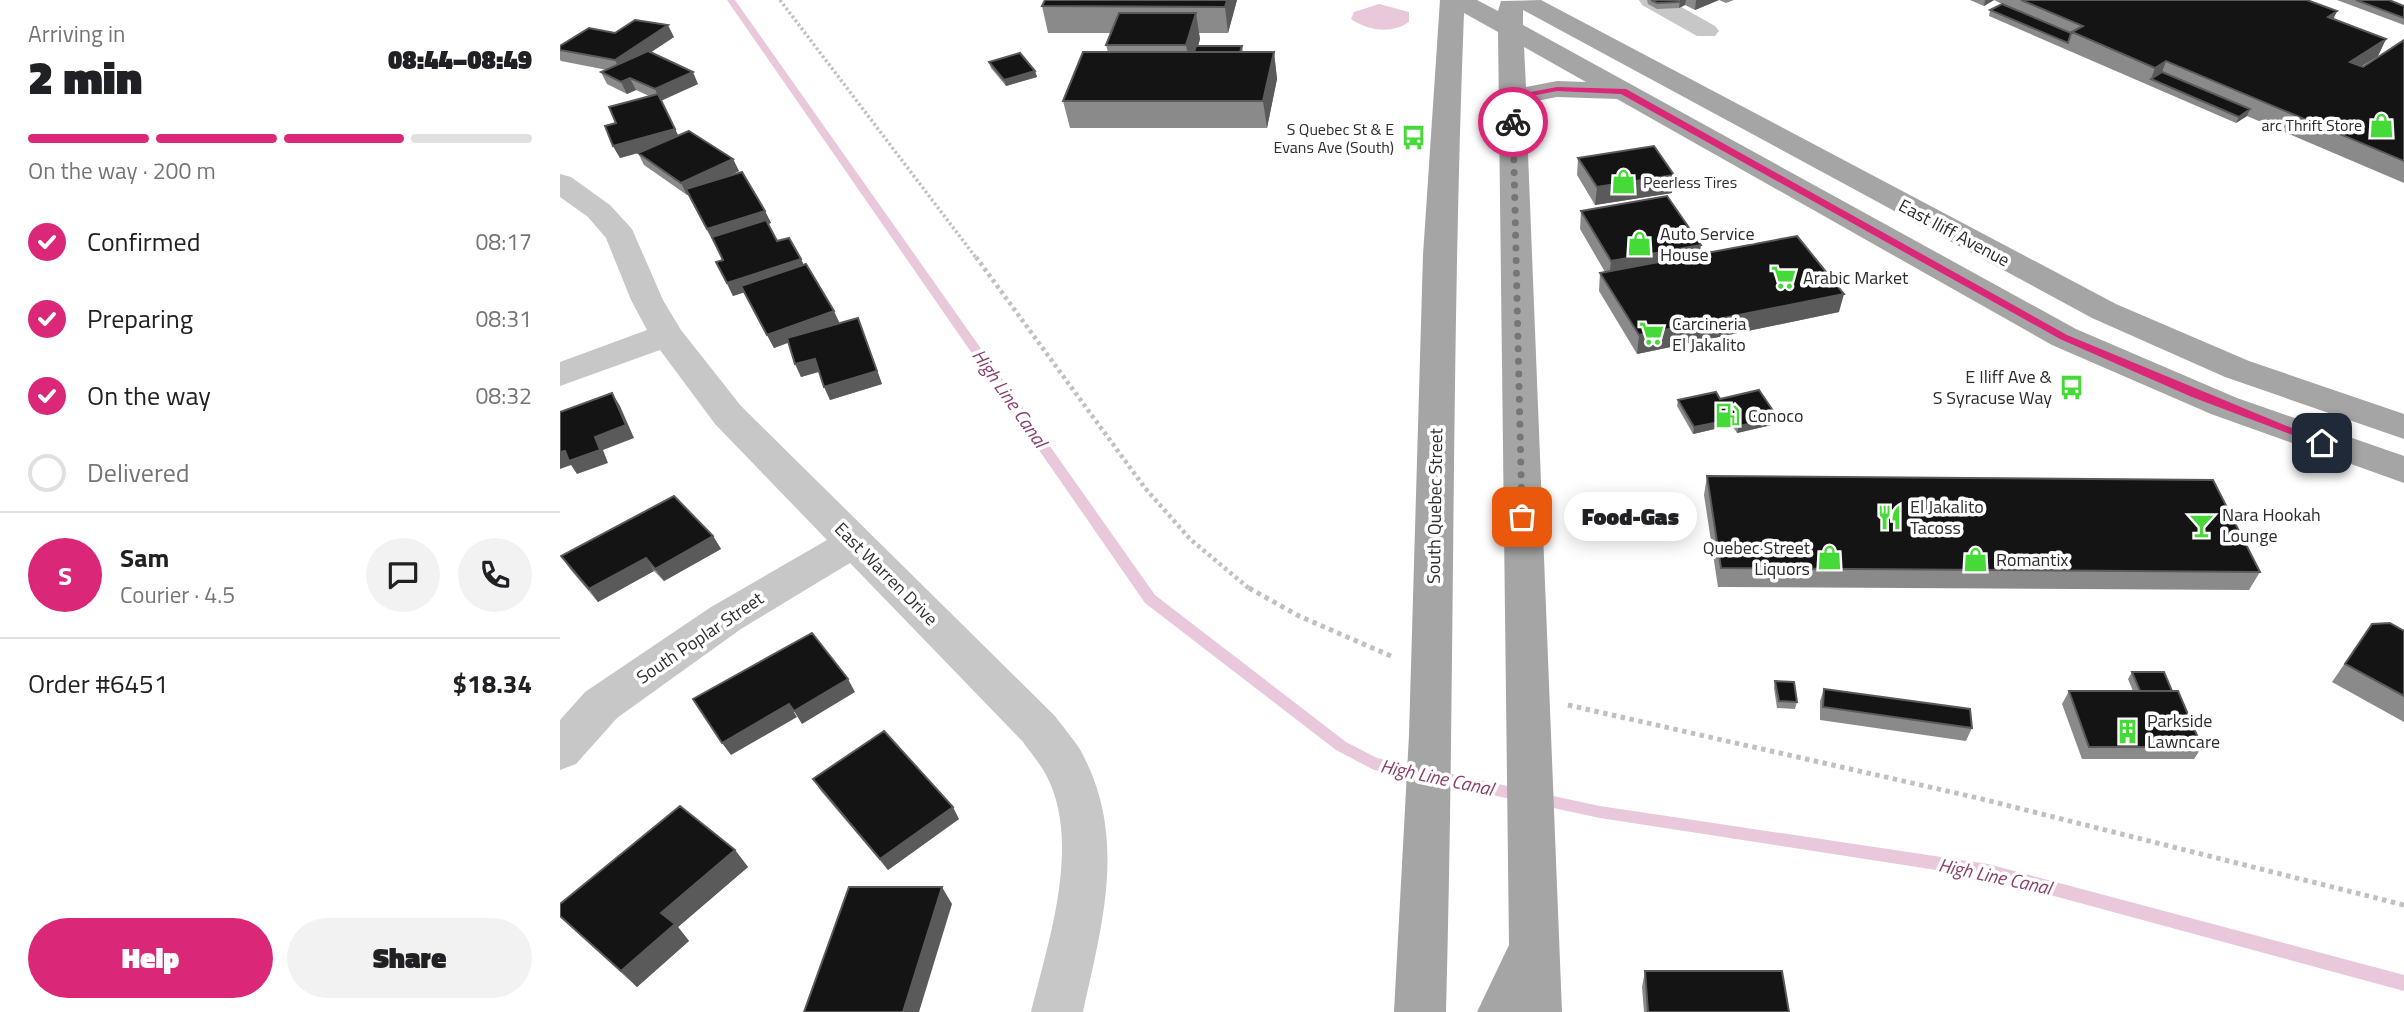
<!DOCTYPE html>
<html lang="en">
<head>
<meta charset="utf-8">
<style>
  :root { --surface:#fff; --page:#f2f2f2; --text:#202124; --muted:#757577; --line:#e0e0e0; --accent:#db2777 }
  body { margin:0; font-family:"Titillium Web",sans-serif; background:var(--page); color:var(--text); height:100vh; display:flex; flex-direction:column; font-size:26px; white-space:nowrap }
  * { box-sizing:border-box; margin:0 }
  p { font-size:23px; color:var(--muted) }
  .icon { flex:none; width:38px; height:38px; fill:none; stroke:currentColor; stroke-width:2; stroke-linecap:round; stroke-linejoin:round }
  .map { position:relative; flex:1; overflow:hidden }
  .panel { display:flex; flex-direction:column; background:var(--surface); width:560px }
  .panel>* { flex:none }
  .pin { position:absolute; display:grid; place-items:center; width:60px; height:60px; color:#fff; margin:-30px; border-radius:14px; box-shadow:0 4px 10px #0006 }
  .courier { position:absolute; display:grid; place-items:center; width:70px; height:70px; margin:-35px; border:5px solid #db2777; border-radius:50%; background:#fff; color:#222; box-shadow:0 2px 9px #0007 }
  .bubble { position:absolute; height:49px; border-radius:24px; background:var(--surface); box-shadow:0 4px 18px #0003; font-size:23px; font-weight:800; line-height:49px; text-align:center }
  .summary em { font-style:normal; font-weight:800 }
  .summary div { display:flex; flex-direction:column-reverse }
  .summary { display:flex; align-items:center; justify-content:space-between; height:119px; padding:0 28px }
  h1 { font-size:46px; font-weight:800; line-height:52px }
  .bar { display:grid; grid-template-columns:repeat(4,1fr); gap:10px 7px; align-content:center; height:84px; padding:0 28px }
  .bar i { height:9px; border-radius:5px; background:var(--line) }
  .bar .selected { background:var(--accent) }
  .bar p { grid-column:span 4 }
  .line { display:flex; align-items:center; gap:18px; padding:0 28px; border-top:2px solid var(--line) }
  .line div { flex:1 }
  .round { display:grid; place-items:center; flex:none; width:74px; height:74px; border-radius:37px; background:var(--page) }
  ol { padding:0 28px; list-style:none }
  li { display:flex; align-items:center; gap:21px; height:77px }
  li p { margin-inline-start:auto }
  li .icon { padding:7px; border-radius:50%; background:var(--accent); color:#fff; stroke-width:4 }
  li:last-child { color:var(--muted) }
  li i { width:38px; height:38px; border:4px solid var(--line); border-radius:50% }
  .primary-button { display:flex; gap:14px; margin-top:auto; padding:14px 28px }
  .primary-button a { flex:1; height:80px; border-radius:42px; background:var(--accent); color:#fff; font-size:28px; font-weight:800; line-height:80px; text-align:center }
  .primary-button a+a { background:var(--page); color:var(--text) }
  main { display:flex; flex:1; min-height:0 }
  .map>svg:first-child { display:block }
  .water { fill:#e9c8dc }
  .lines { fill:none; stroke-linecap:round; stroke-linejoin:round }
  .stream { fill:#e9c8dc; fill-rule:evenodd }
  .path-far2 { stroke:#c1c1c1; stroke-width:3.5; stroke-dasharray:2.5 2.5; stroke-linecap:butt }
  .path-far1 { stroke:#c1c1c1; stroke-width:4.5; stroke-dasharray:3.5 3.5; stroke-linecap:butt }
  .path { stroke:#c1c1c1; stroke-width:5; stroke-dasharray:4.5 4.5; stroke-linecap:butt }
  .minor { fill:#c7c7c7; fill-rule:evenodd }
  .major { fill:#a5a5a5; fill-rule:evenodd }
  .wall { fill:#8a8a8a }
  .shaded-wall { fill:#5a5a5a }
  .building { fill:#141414; stroke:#5a5a5a; stroke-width:2 }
  .route { fill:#db2777 }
  .done { stroke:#767676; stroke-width:7; stroke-dasharray:0 12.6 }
  .labels { text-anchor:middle; stroke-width:7; stroke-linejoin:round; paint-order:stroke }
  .far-poi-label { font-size:16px; fill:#2d2d2d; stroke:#fff; text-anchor:end }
  .street-label { font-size:18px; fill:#2d2d2d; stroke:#fff }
  .poi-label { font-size:18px; fill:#2d2d2d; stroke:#fff; text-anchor:start }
  .water-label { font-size:19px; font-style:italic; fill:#89406e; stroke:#fff }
</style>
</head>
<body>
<main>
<section class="panel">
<div class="summary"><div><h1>2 min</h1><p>Arriving in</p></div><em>08:44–08:49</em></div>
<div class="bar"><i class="selected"></i><i class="selected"></i><i class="selected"></i><i></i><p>On the way · 200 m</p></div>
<ol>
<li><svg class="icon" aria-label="check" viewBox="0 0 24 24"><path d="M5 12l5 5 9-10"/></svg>Confirmed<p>08:17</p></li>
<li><svg class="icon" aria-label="check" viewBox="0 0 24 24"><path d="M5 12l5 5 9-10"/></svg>Preparing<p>08:31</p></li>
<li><svg class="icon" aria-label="check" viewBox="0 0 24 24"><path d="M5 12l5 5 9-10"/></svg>On the way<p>08:32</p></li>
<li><i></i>Delivered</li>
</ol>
<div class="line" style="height:126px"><b class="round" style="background:var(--accent);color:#fff">S</b><div><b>Sam</b><p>Courier · 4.5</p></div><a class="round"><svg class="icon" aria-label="chat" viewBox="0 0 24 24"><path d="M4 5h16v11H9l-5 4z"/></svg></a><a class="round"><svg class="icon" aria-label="phone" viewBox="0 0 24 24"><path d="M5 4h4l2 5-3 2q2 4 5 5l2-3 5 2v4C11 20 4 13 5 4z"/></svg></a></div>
<div class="line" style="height:91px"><div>Order #6451</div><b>$18.34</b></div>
<div class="primary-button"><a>Help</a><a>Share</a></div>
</section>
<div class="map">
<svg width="1844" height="1012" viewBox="0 0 1844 1012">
  <rect width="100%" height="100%" fill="#fff"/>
  <path class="water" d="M819,4L849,12V22C832,34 808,31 791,19L794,12Z"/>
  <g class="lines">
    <path class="stream" d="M167,0H175L595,595L786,742L817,758L1040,806L1428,864L1844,975V991L1428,878L1040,818L814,770L776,750L585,603Z"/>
    <path class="path-far2" d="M220,0L417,259"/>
    <path class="path-far1" d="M416,257L585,488L630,539L691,590"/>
    <path class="path" d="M689,588L739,616L831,656
      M1008,705L1418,798L1844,905"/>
    <path class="minor" d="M1079,0H1109L1155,26L1159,31L1155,36H1137L1082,5Z
      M0,174L11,177L50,205L72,229L103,300L121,330L181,406L495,716C504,729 516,741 523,755C567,839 542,925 523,1012H471C488,942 523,841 485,773C479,762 470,752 463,742L290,563L181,629L57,718L16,764L0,770V720L25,692L151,607L267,540L155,424L100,350L0,386V362L87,330L71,300L46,238L28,217L0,197Z"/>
    <path class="major" d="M880,0H917L938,11L941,1L981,0L1556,304L1689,361L1844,414V439L1665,377L1532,318L963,10V25L1516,329L1677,398L1844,456V483L1651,414L1492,345L1057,99L997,97L966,103L1002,1012H917L949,945L938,32L904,13C891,346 895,679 886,1012H834L849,735L863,255ZM964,47L1026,82L997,81L966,87Z"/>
  </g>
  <path class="wall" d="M677,0L668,33H639L640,39L638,46H682L683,52H714L717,79L707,128H510L503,101L548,52L546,45L551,33H488L482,6Z
    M1087,0H1174L1166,3L1159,0L1135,10L1125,5L1119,8L1097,9L1088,4Z
    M1410,0H1748L1777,11L1773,19L1826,39L1818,56L1801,66L1803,67L1844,40V183L1687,116L1676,123L1429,16L1430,10L1442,4L1434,0L1424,6Z
    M1777,0H1829L1844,6V25Z
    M55,33L114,37L91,52L138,84L101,101L118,135L173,159L179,171L169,176L205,211L211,223L208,224L217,241L241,259L244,265L279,323L303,331L322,384L270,400L259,372L241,377L229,342L214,348L184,292L173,296L156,262L163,260L128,195H127L84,165L78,153L60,158L53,146L56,123L89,96L76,90L67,94L47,84L41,72L47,70L1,61L0,60V46Z
    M429,62L475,71L477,77L446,86L431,68Z
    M1018,158L1112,193L1035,205L1017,175Z
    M1021,211L1139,254L1279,312L1077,354L1039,291L1040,273L1045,272L1020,229Z
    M1160,399L1216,424L1177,433L1172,425L1133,434L1117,406L1118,400Z
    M1147,476L1700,572L1689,590L1158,587L1144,495Z
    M153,536L161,549L104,581L94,571L38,602L10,569L1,556Z
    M1812,624L1844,631V722L1772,682Z
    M1572,672L1612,691L1642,747L1634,759H1522L1502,704L1509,691H1573L1568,679Z
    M1215,681L1237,702L1235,709L1217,708L1214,688Z
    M1264,689L1412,728L1406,741L1260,720V701Z
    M253,779L399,819L328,870L261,791Z
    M175,850L188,867L118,927L129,941L77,987L0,917V904Z
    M1085,971L1229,1012H1084L1082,987Z"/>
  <path class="shaded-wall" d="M667,0H677L668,33L665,7Z
    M1120,0H1126L1125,5L1119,8Z
    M1136,0H1159L1135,10Z
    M1425,0H1434L1424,6Z
    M1777,11L1769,28L1768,17Z
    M636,13L640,39L631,72L626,45Z
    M108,25L114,37L61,72L55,60Z
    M1826,39L1818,56L1782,79L1790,62Z
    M714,52L717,79L707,128L703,101Z
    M1606,61L1600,78L1591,79L1595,68Z
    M475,71L477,77L446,86L444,80Z
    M133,72L138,84L100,101L95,89Z
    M70,78L76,90L67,94L61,82Z
    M1690,109L1687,116L1676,123L1679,117Z
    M115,129L121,141L60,158L53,146Z
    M173,159L179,171L127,195L121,183Z
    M1114,175L1112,193L1035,205L1037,187Z
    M205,211L211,223L154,242L147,229Z
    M1141,245L1138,263L1049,279L1051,261Z
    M241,259L247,272L173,296L167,283Z
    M1284,294L1279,312L1077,354L1079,335Z
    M274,311L280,324L214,348L207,335Z
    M298,318L322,384L270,400L264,387Z
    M255,359L261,371L241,377L235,364Z
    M52,393L60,406L74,438L43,450L48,463L17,474L11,465L0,469V452L35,437Z
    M1218,418L1216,424L1177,433L1179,426Z
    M1174,419L1172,425L1133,434L1134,427Z
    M153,536L161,549L104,581L95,569Z
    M86,558L94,571L38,602L29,589Z
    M288,679L295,692L242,724L234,711Z
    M229,704L237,717L171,755L162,743Z
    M393,807L399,819L328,870L320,859Z
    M175,850L188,867L118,927L129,941L77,987L61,971L101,913Z
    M382,887L392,904L359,1012H343Z"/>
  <path class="building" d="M485,0H667L665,7L482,6Z
    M1091,0H1116L1120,2L1097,3Z
    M1461,0H1747L1777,11L1768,17L1826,39L1790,62L1803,67L1844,40V161L1606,61L1595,68L1512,32L1523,26Z
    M1796,0H1829L1844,6V18Z
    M1442,4L1511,33L1508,43L1430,10Z
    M559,13H636L626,45H546Z
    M75,20L108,25L55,60L0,50V46L29,28L55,33Z
    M636,46H682L680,52H634Z
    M88,51L133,72L95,89L70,78L61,82L41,72Z
    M523,52H714L703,101H503Z
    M460,53L475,71L444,80L429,62Z
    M1602,72L1690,109L1679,117L1591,79Z
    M98,94L115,129L53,146L45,126L56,123L49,107Z
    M129,131L173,159L121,183L78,153Z
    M1094,146L1114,175L1037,187L1018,158Z
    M182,172L205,211L147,229L126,189Z
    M1107,196L1141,245L1051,261L1021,211Z
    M206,220L217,241L229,238L241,259L167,283L156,262L163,260L152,237Z
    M1237,236L1284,294L1079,335L1040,273Z
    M246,264L274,311L207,335L181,286Z
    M298,318L317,371L264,387L255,359L235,364L227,338Z
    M1199,390L1218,418L1179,426L1174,419L1134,427L1118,400L1156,392L1160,399Z
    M52,393L66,425L35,437L40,450L9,461L5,451L0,452V412Z
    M1147,476L1653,480L1700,572L1161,568Z
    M114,496L153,536L95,569L86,558L29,589L1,556Z
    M1830,623L1844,631V696L1785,664L1812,624Z
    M252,633L288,679L234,711L229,704L162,743L133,699Z
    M1572,672H1604L1612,691H1580Z
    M1215,681L1234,682L1237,702L1219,701Z
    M1264,689L1410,709L1412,728L1263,707Z
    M1509,691H1618L1642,747H1529Z
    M324,731L393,807L320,859L253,779Z
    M120,806L175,850L101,913L115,924L61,971L0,916V904Z
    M289,887H382L343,1012H244Z
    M1085,971H1222L1229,1012H1088Z"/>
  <path class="route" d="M997,87L1066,89L1507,335L1768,443L1759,445L1632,397L1500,339L1061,94L997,91L956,99L957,122L950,124L949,96Z"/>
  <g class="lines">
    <path class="done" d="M953,122L962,517"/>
  </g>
  <defs>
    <symbol id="shop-bare" viewBox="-9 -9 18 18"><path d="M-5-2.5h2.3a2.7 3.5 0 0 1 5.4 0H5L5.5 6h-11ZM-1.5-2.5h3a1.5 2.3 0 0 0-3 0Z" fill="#46da39" stroke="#fff" stroke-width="2.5" paint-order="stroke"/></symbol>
    <symbol id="bus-bare" viewBox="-9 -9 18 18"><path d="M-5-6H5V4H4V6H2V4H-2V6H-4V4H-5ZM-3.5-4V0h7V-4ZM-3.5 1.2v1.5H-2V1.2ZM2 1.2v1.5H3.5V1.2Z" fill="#46da39" stroke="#fff" stroke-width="2.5" paint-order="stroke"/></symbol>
    <symbol id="supermarket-bare" viewBox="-9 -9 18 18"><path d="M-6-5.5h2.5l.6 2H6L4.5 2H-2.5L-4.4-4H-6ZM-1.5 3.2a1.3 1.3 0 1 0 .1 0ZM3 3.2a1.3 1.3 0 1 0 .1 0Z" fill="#46da39" stroke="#fff" stroke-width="2.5" paint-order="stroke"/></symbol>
    <symbol id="fuel-bare" viewBox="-9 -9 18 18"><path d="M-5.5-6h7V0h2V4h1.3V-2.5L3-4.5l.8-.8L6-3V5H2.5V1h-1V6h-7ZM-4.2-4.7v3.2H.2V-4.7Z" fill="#46da39" stroke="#fff" stroke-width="2.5" paint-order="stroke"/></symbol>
    <symbol id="restaurant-bare" viewBox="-9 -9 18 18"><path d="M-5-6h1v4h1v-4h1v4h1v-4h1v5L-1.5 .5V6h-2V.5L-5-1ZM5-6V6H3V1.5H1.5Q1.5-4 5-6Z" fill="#46da39" stroke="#fff" stroke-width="2.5" paint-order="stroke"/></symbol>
    <symbol id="bar-bare" viewBox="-9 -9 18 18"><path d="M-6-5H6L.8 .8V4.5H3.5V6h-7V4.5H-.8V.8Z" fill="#46da39" stroke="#fff" stroke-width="2.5" paint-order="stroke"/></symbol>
    <symbol id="building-bare" viewBox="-9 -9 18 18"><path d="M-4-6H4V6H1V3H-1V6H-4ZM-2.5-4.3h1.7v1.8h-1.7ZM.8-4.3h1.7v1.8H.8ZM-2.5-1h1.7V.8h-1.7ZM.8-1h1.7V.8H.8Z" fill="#46da39" stroke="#fff" stroke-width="2.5" paint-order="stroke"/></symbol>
  </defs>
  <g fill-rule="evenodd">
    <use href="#shop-bare" x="1804" y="108" width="35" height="35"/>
    <use href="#bus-bare" x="836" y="120" width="35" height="35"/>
    <use href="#shop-bare" x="1046" y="164" width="35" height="35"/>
    <use href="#shop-bare" x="1062" y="226" width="35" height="35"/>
    <use href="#supermarket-bare" x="1206" y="260" width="35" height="35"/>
    <use href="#supermarket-bare" x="1074" y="316" width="35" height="35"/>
    <use href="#bus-bare" x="1494" y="370" width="35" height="35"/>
    <use href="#fuel-bare" x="1150" y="398" width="35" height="35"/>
    <use href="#restaurant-bare" x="1312" y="500" width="35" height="35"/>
    <use href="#bar-bare" x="1624" y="508" width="35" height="35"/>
    <use href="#shop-bare" x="1252" y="540" width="35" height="35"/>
    <use href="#shop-bare" x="1398" y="542" width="35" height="35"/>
    <use href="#building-bare" x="1550" y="714" width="35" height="35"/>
  </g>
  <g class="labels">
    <g class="far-poi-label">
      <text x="1802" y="131">arc Thrift Store</text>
      <text x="834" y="135">S Quebec St &amp; E<tspan x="834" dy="18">Evans Ave (South)</tspan></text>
      <text x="1083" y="188" text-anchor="start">Peerless Tires</text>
    </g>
    <g class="street-label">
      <text transform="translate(1394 233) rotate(28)" y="6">East Iliff Avenue</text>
      <text transform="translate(875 506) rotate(-89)" y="6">South Quebec Street</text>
      <text transform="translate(326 574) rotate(45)" y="6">East Warren Drive</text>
      <text transform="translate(140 638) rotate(-34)" y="6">South Poplar Street</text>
    </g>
    <g class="poi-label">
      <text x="1100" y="240">Auto Service<tspan x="1100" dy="21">House</tspan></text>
      <text x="1243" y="284">Arabic Market</text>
      <text x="1112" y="330">Carcineria<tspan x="1112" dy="21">El Jakalito</tspan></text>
      <text x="1492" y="383" text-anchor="end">E Iliff Ave &amp;<tspan x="1492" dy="21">S Syracuse Way</tspan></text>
      <text x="1188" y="422">Conoco</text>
      <text x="1350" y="513">El Jakalito<tspan x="1350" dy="21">Tacoss</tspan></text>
      <text x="1662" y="521">Nara Hookah<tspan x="1662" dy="21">Lounge</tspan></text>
      <text x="1250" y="554" text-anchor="end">Quebec Street<tspan x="1250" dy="21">Liquors</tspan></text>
      <text x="1436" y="566">Romantix</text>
      <text x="1587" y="727">Parkside<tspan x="1587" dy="21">Lawncare</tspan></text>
    </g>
    <g class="water-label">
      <text transform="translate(450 398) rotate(55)" y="7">High Line Canal</text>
      <text transform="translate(877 777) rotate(12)" y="7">High Line Canal</text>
      <text transform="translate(1435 876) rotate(12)" y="7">High Line Canal</text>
    </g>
  </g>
</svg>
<div class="pin" style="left:962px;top:517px;background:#ea580c"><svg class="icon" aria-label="bag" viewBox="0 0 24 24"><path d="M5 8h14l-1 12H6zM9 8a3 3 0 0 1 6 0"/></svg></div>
<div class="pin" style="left:1762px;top:443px;background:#1f2937"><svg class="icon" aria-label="home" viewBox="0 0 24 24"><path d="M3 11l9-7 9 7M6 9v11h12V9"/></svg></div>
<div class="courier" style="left:953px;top:122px"><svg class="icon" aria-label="bike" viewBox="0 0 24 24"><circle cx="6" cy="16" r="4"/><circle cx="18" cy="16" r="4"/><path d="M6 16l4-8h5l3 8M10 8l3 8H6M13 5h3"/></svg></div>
<div class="bubble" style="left:1004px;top:492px;width:133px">Food-Gas</div>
</div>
</main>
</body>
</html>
